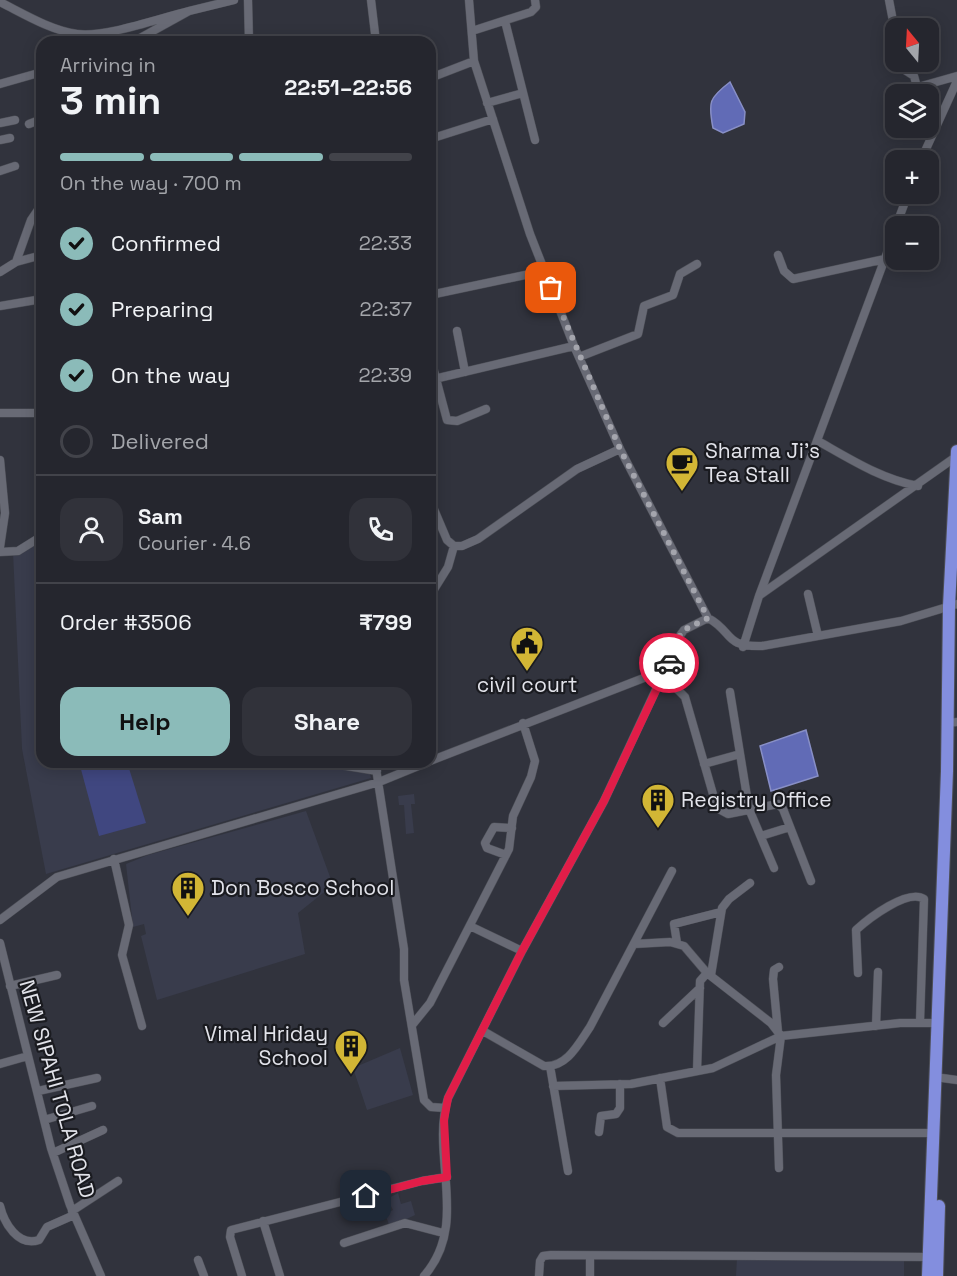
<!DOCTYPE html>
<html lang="en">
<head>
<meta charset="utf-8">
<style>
  :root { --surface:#25262e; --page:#31323a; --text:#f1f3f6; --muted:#a3a5aa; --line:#42434a; --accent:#8bbbb9 }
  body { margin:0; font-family:"Space Grotesk",sans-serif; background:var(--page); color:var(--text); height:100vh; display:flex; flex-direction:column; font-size:22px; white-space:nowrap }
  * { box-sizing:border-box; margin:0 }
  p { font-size:20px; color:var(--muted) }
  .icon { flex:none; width:33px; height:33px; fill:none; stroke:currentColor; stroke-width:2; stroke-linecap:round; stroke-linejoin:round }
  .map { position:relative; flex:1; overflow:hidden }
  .sheet { position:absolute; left:36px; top:36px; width:400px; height:732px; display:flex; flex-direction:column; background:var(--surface); border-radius:18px; box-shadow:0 3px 15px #0003,0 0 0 2px var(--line) }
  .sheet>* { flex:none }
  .needle { width:39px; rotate:342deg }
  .fabs { position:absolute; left:885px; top:18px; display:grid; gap:12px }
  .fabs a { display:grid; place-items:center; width:54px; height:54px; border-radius:12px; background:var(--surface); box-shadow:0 3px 15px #0003,0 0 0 2px var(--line); font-size:30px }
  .pin { position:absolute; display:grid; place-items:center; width:51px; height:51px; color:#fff; margin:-26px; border-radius:12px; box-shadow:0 3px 9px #0006 }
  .courier { position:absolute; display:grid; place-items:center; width:60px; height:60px; margin:-30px; border:4px solid #e11d48; border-radius:50%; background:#fff; color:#222; box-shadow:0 2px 8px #0007 }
  .headline em { font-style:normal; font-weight:700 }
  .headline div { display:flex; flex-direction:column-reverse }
  .headline { display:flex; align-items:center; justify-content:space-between; height:102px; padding:0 24px }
  h1 { font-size:39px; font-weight:700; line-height:45px }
  .bar { display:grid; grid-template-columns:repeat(4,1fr); gap:9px 6px; align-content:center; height:72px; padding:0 24px }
  .bar i { height:8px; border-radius:4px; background:var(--line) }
  .bar .on { background:var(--accent) }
  .bar p { grid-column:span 4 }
  .line { display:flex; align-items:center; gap:15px; padding:0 24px; border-top:2px solid var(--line) }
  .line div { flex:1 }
  .round { display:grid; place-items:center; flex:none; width:63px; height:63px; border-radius:18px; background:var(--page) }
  ol { padding:0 24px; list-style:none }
  li { display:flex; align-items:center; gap:18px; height:66px }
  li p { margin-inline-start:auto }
  li .icon { padding:6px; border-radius:50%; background:var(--accent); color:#111; stroke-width:4 }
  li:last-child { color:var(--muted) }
  li i { width:33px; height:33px; border:3px solid var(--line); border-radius:50% }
  .button { display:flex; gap:12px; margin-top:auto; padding:12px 24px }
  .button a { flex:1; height:69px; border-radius:18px; background:var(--accent); color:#111; font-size:24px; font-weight:700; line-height:69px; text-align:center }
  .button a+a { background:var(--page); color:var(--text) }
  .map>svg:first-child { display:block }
  .built { fill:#393c4c }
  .green { fill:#404780 }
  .water { fill:#616bb6; stroke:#888fc6; stroke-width:1.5 }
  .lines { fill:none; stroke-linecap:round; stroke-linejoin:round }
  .minor-casing { stroke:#4d4f57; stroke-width:9 }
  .trunk-casing { stroke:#4d4f57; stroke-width:14 }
  .minor { stroke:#686a75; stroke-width:8 }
  .trunk { stroke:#838ede; stroke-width:12 }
  .done { stroke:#a4a5ad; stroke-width:6; stroke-dasharray:0 10.8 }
  .route { stroke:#e11d48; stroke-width:8 }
  .labels { text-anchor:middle; stroke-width:4.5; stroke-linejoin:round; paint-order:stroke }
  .poi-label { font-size:21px; fill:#e2e3ea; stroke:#1a1b20; text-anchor:start }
  .street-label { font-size:21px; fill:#e2e3ea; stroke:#1a1b20 }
</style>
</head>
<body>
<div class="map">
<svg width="957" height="1276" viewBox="0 0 957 1276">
  <rect width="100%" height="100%" fill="#31333d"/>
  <path class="built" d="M42,539V762H367L371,778L46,874L22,749L13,552Z
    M414,794L415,804H411L414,833L406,834L404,805H399L398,796Z
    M306,811L333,885L298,913L305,954L157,1000L141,936L146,934L144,924L133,927L126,864L148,855Z
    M400,1048L413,1095L367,1110L353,1068Z
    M398,1193L401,1204L411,1201L415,1215L390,1227L385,1214L393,1210L387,1199Z
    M737,1258L904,1261V1276H736Z"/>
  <path class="green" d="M79,762H127L146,823L99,836Z"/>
  <path class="water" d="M730,82L745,112L744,124L723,133L713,128C708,102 709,98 730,82Z
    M806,730L818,776L771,791L760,746Z"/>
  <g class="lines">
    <defs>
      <path id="minor" d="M248,0L249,42
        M371,0L376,42
        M469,0L474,61L530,234L574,346L620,449L708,618
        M889,0L896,37
        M0,2C24,14 50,30 77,34C105,38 160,18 189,11
        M505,21L535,140
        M472,31L531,12L536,7L535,0
        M133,42L189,11L234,0
        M900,62L903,69L914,76L917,87
        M430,78L474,61
        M0,84L42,72
        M904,91L957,76
        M487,103L523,93
        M0,123L15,120
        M29,124L42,119
        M430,139L493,119
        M0,140L10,138
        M921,160L957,81
        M0,171L15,166
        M896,226L908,194
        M778,255L784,271L793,279L885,259
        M16,262L31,220L42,204
        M0,272L16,262L42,255
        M430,295L544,271
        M0,306L42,299
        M457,331L465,372
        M42,349V377
        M430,356L447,420L457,421L486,409
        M579,357L638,334L644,306L673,295L680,274L697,264
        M430,380L574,346
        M0,413H42
        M818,441C850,459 881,479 918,486
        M0,460L5,513L0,547
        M430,500L447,540L454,546H462L478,539L577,469L620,449
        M0,552L18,551L42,536
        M808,594L818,636
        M760,595L957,456
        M430,596L448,567L454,546
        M743,647L759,596L896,229
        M661,682L675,687L685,697L717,808L728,814L778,804L783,809L811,881
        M730,692L749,809L774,868
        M948,723L957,722
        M430,761L654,674L672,658L676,641L684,630L708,618C734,632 723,647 762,646L901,621L957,604
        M322,762L377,771
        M375,762L404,949V980L424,1100L431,1107L445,1108
        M704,764L740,754
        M761,836L790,827
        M506,855L487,848L485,843L494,827L512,828
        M114,859L129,925L122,955L142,1026
        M0,920L57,877L379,782L428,762
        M470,926L522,951
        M0,943L51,1148L70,1205L101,1276
        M677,943L674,924L721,912
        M634,944L670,942L684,946L707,973L771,1023L781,1036L776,1075L779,1168
        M858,973L856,930C868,919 908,888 924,899L920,1022
        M711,975L722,908L729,899L750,883
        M10,986L57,975
        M663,1023L700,988
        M413,1024L430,1003L509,849L513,816L531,777L535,761L523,723
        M876,1026L878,972
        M483,1031L544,1066C567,1068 579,1043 590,1027L672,871
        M778,1032L773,979L774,970L779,967
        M0,1064L28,1056
        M550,1066L568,1171
        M697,1071L700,981L707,973
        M935,1077L957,1080
        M660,1078L667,1127L678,1133H934
        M553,1086L631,1084L713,1068L781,1036L900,1023H936
        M38,1091L97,1078
        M44,1120L92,1106
        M599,1132L601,1116L616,1114L620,1108V1084
        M53,1153L103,1130
        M0,1206C4,1223 18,1247 39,1240L47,1227L74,1215
        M72,1211L118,1181
        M263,1221L280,1276
        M344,1243L405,1223L443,1233
        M198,1260L204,1276
        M242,1276L230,1237L231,1230L422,1181L447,1177
        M424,1276C470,1224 430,1156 448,1098L522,951L604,801L667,666
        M539,1276L540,1261L543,1256L551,1255L933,1257
        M590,1276V1256"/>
      <path id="trunk" d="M928,1276L947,771L949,606L957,451
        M937,1276L939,1206"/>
    </defs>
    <use href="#minor" class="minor-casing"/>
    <use href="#trunk" class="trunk-casing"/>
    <use href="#minor" class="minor"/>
    <use href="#trunk" class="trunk"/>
  </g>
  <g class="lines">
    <path class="done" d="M551,288L620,449L708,618L684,630L676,641L669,663"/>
    <path class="route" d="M366,1196L422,1181L447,1177L444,1120L448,1098L522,951L604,801L669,663"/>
  </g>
  <defs>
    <symbol id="cafe-pin" viewBox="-11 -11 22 30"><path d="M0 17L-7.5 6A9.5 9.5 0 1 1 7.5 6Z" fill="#d2b635" stroke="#1a1b20"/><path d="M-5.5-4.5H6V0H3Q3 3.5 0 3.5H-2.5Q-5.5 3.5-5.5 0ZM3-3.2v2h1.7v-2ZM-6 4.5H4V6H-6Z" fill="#111"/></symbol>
    <symbol id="civic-pin" viewBox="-11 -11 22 30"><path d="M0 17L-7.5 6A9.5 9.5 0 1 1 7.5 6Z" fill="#d2b635" stroke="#1a1b20"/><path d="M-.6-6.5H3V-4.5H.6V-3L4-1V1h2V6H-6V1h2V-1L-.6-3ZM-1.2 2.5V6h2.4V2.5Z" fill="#111"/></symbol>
    <symbol id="building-pin" viewBox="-11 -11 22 30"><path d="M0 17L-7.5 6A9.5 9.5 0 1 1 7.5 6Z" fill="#d2b635" stroke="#1a1b20"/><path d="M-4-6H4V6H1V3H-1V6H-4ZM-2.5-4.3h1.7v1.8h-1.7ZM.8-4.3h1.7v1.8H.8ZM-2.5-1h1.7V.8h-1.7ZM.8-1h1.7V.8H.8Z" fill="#111"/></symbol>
  </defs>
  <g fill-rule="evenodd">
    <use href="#cafe-pin" x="663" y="444" width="38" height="52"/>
    <use href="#civic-pin" x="508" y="624" width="38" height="52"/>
    <use href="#building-pin" x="639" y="781" width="38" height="52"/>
    <use href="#building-pin" x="169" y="869" width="38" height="52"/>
    <use href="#building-pin" x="332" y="1027" width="38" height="52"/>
  </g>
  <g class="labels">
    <g class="poi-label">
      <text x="705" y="458">Sharma Ji's<tspan x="705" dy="24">Tea Stall</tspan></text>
      <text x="527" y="692" text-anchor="middle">civil court</text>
      <text x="681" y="807">Registry Office</text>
      <text x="211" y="895">Don Bosco School</text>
      <text x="328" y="1041" text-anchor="end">Vimal Hriday<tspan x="328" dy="24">School</tspan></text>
    </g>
    <g class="street-label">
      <text transform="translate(57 1089) rotate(74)" y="7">NEW SIPAHI TOLA ROAD</text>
    </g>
  </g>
</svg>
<div class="fabs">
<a><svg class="needle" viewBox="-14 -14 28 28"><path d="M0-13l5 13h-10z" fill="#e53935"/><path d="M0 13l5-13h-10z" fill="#a3a5aa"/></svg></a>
<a><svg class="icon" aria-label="layers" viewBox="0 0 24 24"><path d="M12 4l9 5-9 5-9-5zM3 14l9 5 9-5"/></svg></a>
<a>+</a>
<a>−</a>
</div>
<div class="pin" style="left:551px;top:288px;background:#ea580c"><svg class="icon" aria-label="bag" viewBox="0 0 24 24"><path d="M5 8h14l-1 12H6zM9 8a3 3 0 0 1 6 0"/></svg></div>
<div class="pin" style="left:366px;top:1196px;background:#1f2937"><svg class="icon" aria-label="home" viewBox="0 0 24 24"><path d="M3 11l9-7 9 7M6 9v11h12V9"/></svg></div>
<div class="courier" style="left:669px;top:663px"><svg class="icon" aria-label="car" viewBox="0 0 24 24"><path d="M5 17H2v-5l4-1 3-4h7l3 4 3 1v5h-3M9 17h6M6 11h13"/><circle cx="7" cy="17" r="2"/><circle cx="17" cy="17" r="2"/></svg></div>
<section class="sheet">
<div class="headline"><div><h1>3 min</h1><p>Arriving in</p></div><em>22:51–22:56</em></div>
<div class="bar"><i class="on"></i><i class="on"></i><i class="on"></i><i></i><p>On the way · 700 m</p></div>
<ol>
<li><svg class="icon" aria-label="check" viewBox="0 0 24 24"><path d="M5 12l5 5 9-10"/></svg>Confirmed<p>22:33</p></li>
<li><svg class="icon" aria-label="check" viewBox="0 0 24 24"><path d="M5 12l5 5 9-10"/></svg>Preparing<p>22:37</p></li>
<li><svg class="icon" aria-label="check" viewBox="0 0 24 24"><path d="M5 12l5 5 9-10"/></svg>On the way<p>22:39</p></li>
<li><i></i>Delivered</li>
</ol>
<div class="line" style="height:108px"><a class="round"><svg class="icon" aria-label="person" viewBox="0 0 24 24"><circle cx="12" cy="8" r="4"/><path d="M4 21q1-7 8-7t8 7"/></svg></a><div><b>Sam</b><p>Courier · 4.6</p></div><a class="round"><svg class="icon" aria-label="phone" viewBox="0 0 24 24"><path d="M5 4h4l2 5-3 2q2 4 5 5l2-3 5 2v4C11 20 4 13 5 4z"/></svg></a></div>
<div class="line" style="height:78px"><div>Order #3506</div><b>₹799</b></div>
<div class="button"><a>Help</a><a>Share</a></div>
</section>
</div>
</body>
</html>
